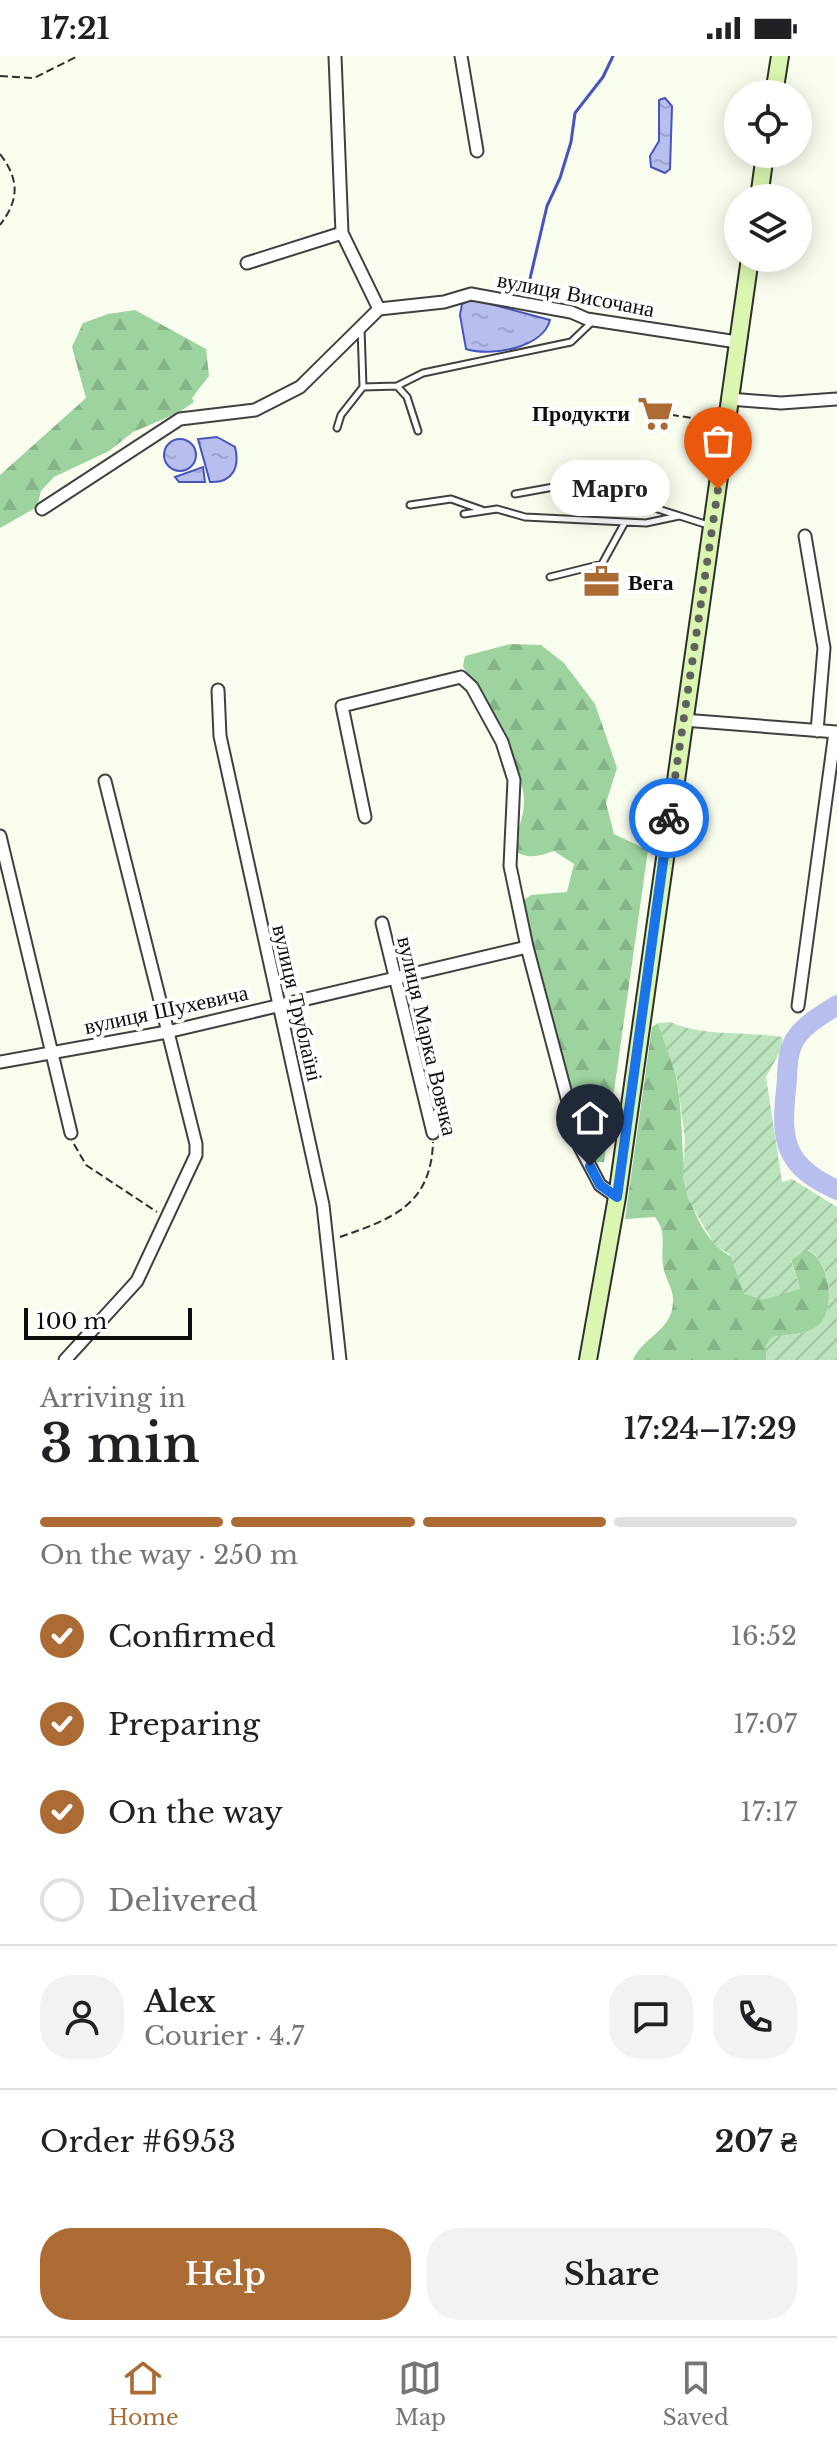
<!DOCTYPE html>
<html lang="en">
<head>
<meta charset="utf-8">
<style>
  :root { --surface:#fff; --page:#f2f2f2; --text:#202124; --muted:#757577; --line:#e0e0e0; --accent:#ad6b34 }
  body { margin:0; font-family:"Libre Baskerville",serif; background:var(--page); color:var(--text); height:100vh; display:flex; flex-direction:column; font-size:30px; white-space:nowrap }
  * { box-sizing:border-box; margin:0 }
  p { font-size:26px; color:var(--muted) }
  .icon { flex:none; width:44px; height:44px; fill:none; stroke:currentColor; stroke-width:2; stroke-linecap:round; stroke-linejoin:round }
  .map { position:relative; height:1304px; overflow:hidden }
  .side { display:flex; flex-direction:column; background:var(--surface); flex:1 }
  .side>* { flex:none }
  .buttons { position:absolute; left:724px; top:24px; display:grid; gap:16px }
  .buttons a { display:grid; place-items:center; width:88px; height:88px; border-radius:50%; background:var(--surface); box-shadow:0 4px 20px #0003; font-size:40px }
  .scale { position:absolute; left:24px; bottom:20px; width:168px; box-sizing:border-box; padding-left:8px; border:4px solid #0d0d0d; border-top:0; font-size:22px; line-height:28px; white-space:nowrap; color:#0d0d0d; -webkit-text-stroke:6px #fff; paint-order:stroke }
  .pin { position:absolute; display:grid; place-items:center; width:68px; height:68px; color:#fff; margin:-82px -34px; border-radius:50% 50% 50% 0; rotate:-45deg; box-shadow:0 0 8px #0007 }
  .pin .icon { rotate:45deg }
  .courier { position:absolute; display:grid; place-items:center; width:80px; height:80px; margin:-40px; border:6px solid #1a73e8; border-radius:50%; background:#fff; color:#222; box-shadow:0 2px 10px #0007 }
  .bubble { position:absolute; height:56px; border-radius:28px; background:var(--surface); box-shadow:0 4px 20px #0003; font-size:26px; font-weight:600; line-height:56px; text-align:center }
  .overview em { font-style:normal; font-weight:600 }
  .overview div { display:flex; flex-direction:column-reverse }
  .overview { display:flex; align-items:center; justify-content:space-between; height:136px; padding:0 40px }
  h1 { font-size:52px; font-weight:600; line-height:60px }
  .bar { display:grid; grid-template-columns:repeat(4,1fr); gap:12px 8px; align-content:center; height:96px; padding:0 40px }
  .bar i { height:10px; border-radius:6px; background:var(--line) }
  .bar .active { background:var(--accent) }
  .bar p { grid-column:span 4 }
  .line { display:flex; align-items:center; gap:20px; padding:0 40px; border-top:2px solid var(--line) }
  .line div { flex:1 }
  .round { display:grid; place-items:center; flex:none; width:84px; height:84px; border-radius:32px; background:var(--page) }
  ol { padding:0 40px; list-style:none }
  li { display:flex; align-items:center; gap:24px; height:88px }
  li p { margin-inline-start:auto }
  li .icon { padding:8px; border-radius:50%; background:var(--accent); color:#fff; stroke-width:4 }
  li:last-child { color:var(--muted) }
  li i { width:44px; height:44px; border:4px solid var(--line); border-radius:50% }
  .button { display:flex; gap:16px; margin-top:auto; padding:16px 40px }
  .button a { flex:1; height:92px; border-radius:32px; background:var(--accent); color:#fff; font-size:32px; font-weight:600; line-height:92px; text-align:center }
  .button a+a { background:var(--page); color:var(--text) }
  .status { display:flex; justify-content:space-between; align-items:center; height:56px; padding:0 40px; background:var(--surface); direction:ltr }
  .status svg { height:22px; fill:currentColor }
  .menu { display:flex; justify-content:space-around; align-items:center; height:112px; border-top:2px solid var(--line); background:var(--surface); font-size:22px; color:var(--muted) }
  .menu a { display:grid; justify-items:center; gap:4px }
  .menu .active { color:var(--accent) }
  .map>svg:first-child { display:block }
  .forest { fill:url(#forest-firs) }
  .garden { fill:url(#garden-furrows) }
  .water { fill:url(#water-ripples); stroke:#4754be; stroke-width:2 }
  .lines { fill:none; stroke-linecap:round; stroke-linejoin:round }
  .stream { stroke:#4754be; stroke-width:3 }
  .river { stroke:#b8bfef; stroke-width:20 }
  .lane-casing { stroke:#404040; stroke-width:9 }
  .street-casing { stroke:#404040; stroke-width:15 }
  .secondary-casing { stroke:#2f2f2f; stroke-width:20 }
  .path { stroke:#2f2f2f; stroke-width:2; stroke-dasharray:8 4; stroke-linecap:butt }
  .lane { stroke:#fff; stroke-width:5 }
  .street { stroke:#fff; stroke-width:11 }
  .secondary { stroke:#dbf6b0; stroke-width:16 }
  .done { stroke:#60615c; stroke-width:8; stroke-dasharray:0 14.4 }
  .route { stroke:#1a73e8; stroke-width:10 }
  .labels { text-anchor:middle; stroke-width:8; stroke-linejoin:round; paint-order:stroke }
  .street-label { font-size:22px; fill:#0d0d0d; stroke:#fff }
  .poi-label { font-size:22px; font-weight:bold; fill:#0d0d0d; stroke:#fff; text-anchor:end }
</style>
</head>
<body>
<div class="status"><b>17:21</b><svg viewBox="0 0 49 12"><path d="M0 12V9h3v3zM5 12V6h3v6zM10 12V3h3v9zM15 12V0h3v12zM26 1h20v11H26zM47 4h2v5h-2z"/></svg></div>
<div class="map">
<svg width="837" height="1304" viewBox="0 0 837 1304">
  <defs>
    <pattern id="forest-firs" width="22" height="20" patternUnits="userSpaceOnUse" patternTransform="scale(2)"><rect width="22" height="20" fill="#9dd39f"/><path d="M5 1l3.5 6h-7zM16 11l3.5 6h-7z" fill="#86b488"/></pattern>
    <pattern id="garden-furrows" width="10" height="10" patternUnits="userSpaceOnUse" patternTransform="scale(2)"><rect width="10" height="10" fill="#bce4bc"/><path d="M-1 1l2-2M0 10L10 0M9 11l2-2" fill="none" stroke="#a0c2a0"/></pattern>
    <pattern id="water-ripples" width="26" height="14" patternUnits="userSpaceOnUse" patternTransform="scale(2)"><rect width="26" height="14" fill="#b8bfef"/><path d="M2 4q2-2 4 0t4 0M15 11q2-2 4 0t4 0" fill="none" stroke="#9da3cc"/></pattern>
  </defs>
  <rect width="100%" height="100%" fill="#f9fdee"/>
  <path class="forest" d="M135,254L206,293L209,320L192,342L194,346L178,357L133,376L109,395L54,421L41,435L37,451L0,472V419L86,342L72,291L83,267L108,258Z
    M510,588L541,589L564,607L595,648L617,712L606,747L614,778L648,794L604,1106H589L521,846L531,839L567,836L574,808L554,795C537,801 526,804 511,792C517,776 524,762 524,745C524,711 480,642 463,610L465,600Z
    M658,967C665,987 674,1007 677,1026C687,1083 674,1139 713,1186C728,1205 777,1222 800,1233L791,1203L807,1194C829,1203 836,1249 821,1267C811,1279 785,1279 772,1281L766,1304H633C643,1280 673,1275 673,1245C674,1233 664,1221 663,1209C660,1191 668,1178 655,1161L625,1163L652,971Z"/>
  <path class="garden" d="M670,966C704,981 744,975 782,981V992L766,1021L782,1126L792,1123L837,1151V1304H766V1289L772,1281C785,1279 811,1279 821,1267C836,1249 829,1203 808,1194L791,1204L800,1233L763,1244L744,1238L730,1199L714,1188L688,1143L683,1123L685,1083L677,1023L658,967Z"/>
  <path class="water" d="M665,42L672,50L670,113L665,117L651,111L650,100L659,85V44Z
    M472,243L550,264C543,292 491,301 466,293L460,259L462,248Z
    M217,381L235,391C240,411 233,427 210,426L198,383Z
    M164 399a16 16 0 1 1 32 0a16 16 0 1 1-32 0Z
    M203,411L205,426H179L175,421Z"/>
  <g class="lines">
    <path class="stream" d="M525,244L547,150L560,122L571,86L575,57L603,21L613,0"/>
    <path class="river" d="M837,949C822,959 803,969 794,985C786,1000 788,1018 786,1034C780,1087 786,1111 837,1134"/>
    <defs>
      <path id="lane" d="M361,272L363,331
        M397,330L407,341L418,375
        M337,372L341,359L363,331L397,330L423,317L571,286L594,264
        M515,438L559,430L615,428L636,446L708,469
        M410,449L451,443L482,454
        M464,458L497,453L525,461L646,467L679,460
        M550,521L602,508L624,468"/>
      <path id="street" d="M335,0L342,177L379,253
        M461,0L477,95
        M247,207L342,177
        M729,343L781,347L837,343
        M42,453L180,363L255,354L300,331L379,253L444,246L471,238L571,256L587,263L737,286
        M805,480L824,592L817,675
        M218,634L220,680L323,1149L340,1304
        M683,664L837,676
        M365,761L342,650L461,621L472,631L502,686L514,724L510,810L527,891L580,1091L600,1129L617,1141
        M0,780L71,1077
        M382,867L433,1077
        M798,950L835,676
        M0,1006L167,976L527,891
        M65,1304L137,1225L196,1099V1088L105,725"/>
      <path id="secondary" d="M774,38L780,0
        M759,142L765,98
        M588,1304L617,1141L750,202"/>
    </defs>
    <use href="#lane" class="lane-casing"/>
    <use href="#street" class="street-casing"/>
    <use href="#secondary" class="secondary-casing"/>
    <path class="path" d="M0,20L34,22L78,0
      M0,98C20,124 19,144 0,169
      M659,357L699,363
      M74,1088L86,1109L157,1156
      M340,1181C391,1163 431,1150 433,1086"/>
    <use href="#lane" class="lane"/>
    <use href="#street" class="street"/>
    <use href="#secondary" class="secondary"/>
  </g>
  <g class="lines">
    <path class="done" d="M669,762L718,433"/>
    <path class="route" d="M590,1110L600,1129L617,1141L669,762"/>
  </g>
  <defs>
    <symbol id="supermarket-bare" viewBox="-9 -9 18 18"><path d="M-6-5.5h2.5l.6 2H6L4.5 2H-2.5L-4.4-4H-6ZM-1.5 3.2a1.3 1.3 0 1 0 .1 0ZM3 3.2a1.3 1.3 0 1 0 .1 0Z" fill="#ad6b34" stroke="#fff" stroke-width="2.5" paint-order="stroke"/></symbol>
    <symbol id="office-bare" viewBox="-9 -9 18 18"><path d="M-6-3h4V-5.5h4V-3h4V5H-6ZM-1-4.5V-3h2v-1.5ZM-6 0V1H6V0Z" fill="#ad6b34" stroke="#fff" stroke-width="2.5" paint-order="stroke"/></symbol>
  </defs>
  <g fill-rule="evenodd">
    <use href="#supermarket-bare" x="630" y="332" width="51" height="51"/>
    <use href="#office-bare" x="576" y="500" width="51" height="51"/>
  </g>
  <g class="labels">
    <g class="street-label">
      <text transform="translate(576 238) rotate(11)" y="8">вулиця Височана</text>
      <text transform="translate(298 947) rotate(77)" y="8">вулиця Трублаїні</text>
      <text transform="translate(166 953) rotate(-12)" y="8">вулиця Шухевича</text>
      <text transform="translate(428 980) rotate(77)" y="8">вулиця Марка Вовчка</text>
    </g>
    <g class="poi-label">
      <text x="630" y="365">Продукти</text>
      <text x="628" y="534" text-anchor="start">Вега</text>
    </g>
  </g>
</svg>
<div class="buttons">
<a><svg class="icon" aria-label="locate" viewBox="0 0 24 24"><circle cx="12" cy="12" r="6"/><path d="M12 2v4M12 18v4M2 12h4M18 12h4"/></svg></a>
<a><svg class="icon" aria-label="layers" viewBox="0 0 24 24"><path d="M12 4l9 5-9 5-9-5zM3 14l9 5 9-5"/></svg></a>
</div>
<div class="scale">100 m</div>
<div class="pin" style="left:718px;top:433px;background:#ea580c"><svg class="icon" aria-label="bag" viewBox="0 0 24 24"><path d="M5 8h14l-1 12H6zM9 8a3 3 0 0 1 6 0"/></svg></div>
<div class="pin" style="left:590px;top:1110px;background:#1f2937"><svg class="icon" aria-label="home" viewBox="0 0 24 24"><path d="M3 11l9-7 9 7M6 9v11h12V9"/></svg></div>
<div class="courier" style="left:669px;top:762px"><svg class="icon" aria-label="bike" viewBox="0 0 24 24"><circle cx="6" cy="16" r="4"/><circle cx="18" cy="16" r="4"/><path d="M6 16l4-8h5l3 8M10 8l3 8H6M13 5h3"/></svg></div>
<div class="bubble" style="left:550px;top:404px;width:120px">Марго</div>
</div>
<section class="side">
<div class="overview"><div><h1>3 min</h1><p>Arriving in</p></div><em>17:24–17:29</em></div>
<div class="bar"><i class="active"></i><i class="active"></i><i class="active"></i><i></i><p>On the way · 250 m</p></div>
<ol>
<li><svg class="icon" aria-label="check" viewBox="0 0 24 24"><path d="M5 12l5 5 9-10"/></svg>Confirmed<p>16:52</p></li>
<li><svg class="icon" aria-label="check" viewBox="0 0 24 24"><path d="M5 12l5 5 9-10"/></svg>Preparing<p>17:07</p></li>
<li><svg class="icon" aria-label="check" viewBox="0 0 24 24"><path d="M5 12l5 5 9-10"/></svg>On the way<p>17:17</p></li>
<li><i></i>Delivered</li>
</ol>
<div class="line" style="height:144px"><a class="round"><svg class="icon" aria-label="person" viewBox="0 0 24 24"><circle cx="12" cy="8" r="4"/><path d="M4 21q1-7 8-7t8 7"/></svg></a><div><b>Alex</b><p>Courier · 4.7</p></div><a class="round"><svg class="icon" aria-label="chat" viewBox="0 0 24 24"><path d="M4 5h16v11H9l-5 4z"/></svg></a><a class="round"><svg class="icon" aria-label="phone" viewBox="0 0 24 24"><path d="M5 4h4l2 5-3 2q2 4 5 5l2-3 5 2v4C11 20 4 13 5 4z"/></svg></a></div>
<div class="line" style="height:104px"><div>Order #6953</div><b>207 ₴</b></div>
<div class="button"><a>Help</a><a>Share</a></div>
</section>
<nav class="menu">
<a class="active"><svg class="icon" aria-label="home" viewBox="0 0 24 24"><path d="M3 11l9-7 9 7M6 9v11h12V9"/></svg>Home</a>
<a><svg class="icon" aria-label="map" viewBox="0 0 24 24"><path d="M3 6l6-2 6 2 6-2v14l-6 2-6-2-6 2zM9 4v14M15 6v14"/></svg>Map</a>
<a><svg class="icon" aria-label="saved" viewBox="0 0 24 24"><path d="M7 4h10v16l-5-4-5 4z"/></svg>Saved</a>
</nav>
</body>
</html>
